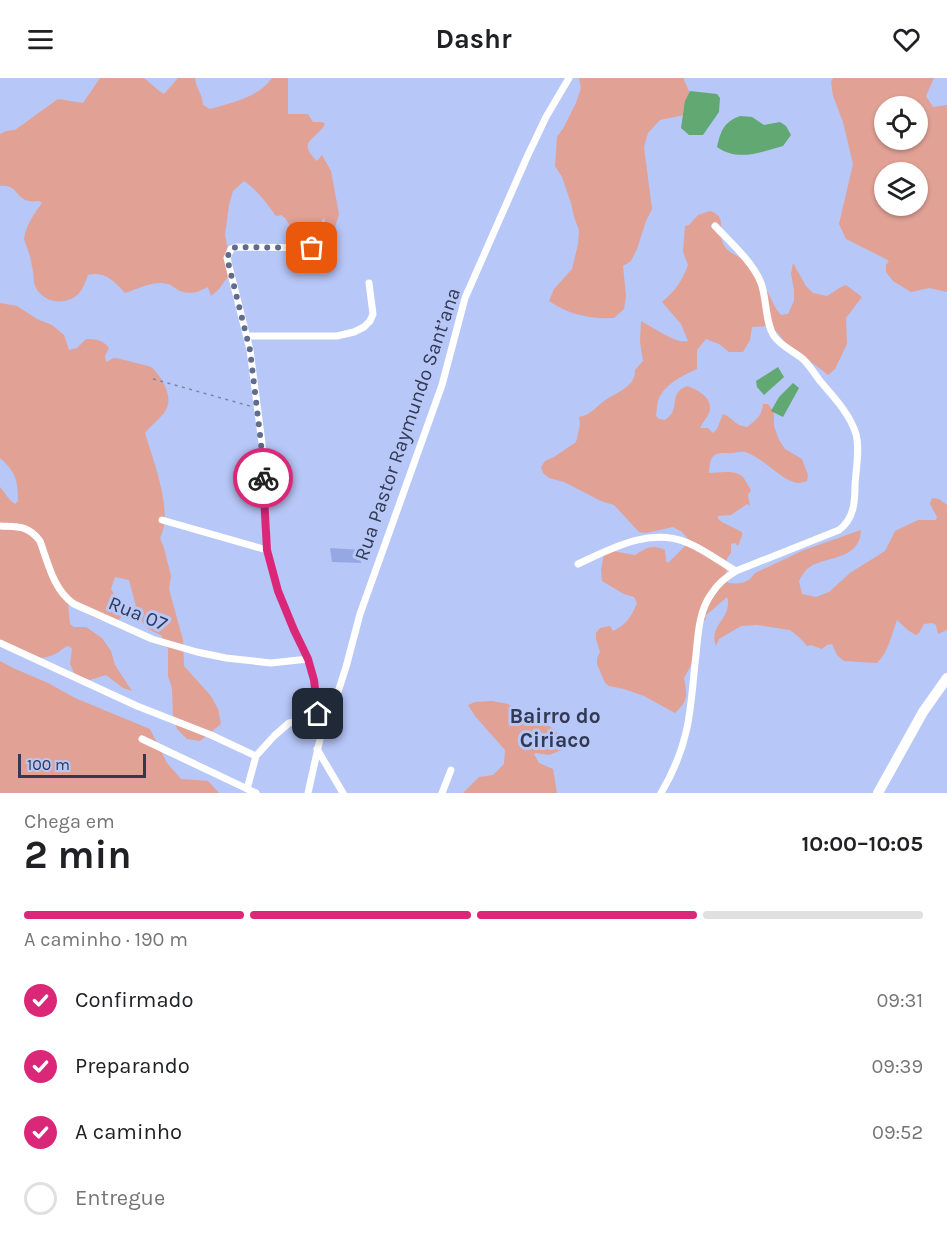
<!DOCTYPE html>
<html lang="pt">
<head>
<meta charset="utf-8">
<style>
  :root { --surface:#fff; --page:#f6f6f6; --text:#202124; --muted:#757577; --line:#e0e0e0; --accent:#db2777 }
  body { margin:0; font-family:Karla,sans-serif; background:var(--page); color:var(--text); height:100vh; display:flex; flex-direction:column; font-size:22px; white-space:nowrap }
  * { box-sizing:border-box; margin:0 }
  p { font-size:20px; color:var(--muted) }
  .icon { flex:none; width:33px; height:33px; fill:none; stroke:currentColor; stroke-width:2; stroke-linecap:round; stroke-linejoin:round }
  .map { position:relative; height:715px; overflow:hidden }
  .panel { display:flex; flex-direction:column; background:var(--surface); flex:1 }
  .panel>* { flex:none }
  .buttons { position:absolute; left:874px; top:18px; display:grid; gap:12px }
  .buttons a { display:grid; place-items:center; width:54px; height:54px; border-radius:50%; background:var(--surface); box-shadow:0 2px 4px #0004; font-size:30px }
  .scale { position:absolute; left:18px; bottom:15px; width:128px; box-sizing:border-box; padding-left:6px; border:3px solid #323952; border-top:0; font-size:16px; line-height:21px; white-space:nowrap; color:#323952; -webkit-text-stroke:4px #b7c7f8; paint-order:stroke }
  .pin { position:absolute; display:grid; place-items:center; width:51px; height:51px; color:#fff; margin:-26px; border-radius:12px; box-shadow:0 3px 9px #0006 }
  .courier { position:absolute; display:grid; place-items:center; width:60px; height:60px; margin:-30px; border:4px solid #db2777; border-radius:50%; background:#fff; color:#222; box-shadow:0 2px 8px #0007 }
  .overview em { font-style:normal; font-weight:700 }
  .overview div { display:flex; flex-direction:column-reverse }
  .overview { display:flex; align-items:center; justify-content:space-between; height:102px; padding:0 24px }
  h1 { font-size:39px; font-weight:700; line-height:45px }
  .bar { display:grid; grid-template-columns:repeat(4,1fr); gap:9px 6px; align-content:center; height:72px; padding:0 24px }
  .bar i { height:8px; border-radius:4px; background:var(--line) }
  .bar .current { background:var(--accent) }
  .bar p { grid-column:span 4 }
  ol { padding:0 24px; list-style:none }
  li { display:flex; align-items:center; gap:18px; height:66px }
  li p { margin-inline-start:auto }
  li .icon { padding:6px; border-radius:50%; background:var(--accent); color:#fff; stroke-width:4 }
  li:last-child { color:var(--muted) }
  li i { width:33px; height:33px; border:3px solid var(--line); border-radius:50% }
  header { display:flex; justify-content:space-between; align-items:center; height:78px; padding:0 24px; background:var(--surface); font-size:27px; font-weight:700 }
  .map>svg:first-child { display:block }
  .green { fill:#e1a195; fill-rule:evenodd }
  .water { fill:#61a873 }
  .building { fill:#96a8e4 }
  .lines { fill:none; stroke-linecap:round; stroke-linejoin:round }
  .path { stroke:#7984aa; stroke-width:1.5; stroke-dasharray:3 4.5; stroke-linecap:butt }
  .street { stroke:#fff; stroke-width:7 }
  .secondary { stroke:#fff; stroke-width:10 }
  .done { stroke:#616b8c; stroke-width:6; stroke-dasharray:0 10.8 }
  .route { stroke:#db2777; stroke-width:8 }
  .labels { text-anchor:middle; stroke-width:6; stroke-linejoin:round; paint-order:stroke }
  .street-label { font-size:20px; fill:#323952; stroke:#b7c7f8 }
  .neighbourhood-label { font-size:21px; font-weight:bold; fill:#323952; stroke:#b7c7f8 }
</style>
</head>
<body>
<header><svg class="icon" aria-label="menu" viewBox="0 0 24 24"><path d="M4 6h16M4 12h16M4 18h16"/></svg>Dashr<svg class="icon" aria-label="heart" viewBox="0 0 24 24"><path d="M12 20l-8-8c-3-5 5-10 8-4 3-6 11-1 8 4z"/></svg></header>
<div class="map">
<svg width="947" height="715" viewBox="0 0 947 715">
  <rect width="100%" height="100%" fill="#b7c7f8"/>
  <path class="green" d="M100,0H144L158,12L164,16L178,0H195C196,11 202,14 203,27L210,31C232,25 259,19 272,0H288V36H308L313,44H322L325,46C316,62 296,63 317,83L322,77L331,93L339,136L331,163L324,140L322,142L317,160L314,164L302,150L292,151L285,140L281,137L276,138C266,124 258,113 244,103L233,113L229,127L225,157L228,172L227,200L219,211L211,218L208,209C198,214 191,217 180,213C176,211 172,207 168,206C155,202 137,211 125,215C114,203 105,193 88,197C85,204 83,213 76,218C63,228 42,224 35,208C33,202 34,194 32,189C31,179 27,170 24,161C26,147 34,136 42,125L39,123C14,127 21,105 0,108V56L6,53L15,52L58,21L83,25Z
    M579,0H684V2L689,13L692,33L689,36L660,42L648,55L644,69L652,131L646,143L637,171L631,183L623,188L626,218L624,231L614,240C590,241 569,237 549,223L554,211L572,191L578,166L579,152L574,139L571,125L562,99L555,88L557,59L564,49L576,25L581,10Z
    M833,0H934L926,18L933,29L947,27V214L929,210L911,214L893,203L886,194V187L889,183L882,179L846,161L839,146L853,86L843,44L833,18L831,4ZM918,28V62H885V28ZM918,94V128H885V94Z
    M710,133C730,139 715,156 725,169C730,176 742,179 748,186C754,194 762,203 767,213C772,221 774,230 781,237L788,236L794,223V212L791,196L793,185L806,208L813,215L827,218L841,209L846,207L862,219L846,240L847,266L835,291L828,297L800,275L789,270L778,255L767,248L752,249L750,262L743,274H729L719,266L706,261L697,272V291C684,297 668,304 660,318C657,323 657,331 656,338L659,341L665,342C683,330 666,317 687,308C699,312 716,322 708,337C706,341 702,345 700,350H708L713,355L717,351L723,336C734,340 733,347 747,349C756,342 762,338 763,326H768L774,334V348L779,362L785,371L802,381L808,397L807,403C805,404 799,405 798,405C781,403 763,379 745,374C740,373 732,376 726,375C711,374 710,381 709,395C719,395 735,391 743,399C746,403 748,408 751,412L748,417L750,428L747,426L731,437L718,438V441L722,444L742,454V458L738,468L735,465L731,466V475C723,483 726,495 728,505C740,506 748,506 755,495L804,472L861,452C860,484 823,477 807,491C804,494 801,499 799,503L802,516L816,519L829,514L850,495L885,473L895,453L918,442H936L937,439L930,426L931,422L933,420L939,421L947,427V552L938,556L936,547L932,545L924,546L919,555L916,557L909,553L897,542C892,555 888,575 877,585L844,583L837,577L832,566L827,567L822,571L811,567L807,568L800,560L790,552L757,547L741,548L719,561L716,568C710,551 722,546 727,532C728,528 728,525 728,522L727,519L705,538L706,541C692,554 693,559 697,576L684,600C687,617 689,622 675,635L644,618L624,611L609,608L605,605L597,586V580L600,574L596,561V555L600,550L610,548L613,553C626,547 632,538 637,525L634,519L624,516L602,503L601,492L604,476L612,473L635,477C646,470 652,466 665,472L666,483L668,485L688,465L689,462L682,454L673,449L646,455L639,454L614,427L601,423L564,404L549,400L543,395L541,389L545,383L554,379L576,364L580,347L579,339C593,336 596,328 607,321C618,314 636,308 635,292L643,283L640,264L641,243C653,249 675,266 688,263L681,246L662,224C676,212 682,203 688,187L683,174L685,148L689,147L698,137Z
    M0,225L17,228L37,241L52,247L64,257L69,272L77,270L86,261C96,261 103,262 109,270L105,278L106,284C109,283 111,281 114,280C118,280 149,288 151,289C160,296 171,315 168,326C167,336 152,346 145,355C153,382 174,434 160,460L164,470L171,498L169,511L183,562L184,588L211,618L218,631L221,646L200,663L187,661L177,651L173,639L172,610L168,598V571L161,557L148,551L139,540L129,502L115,499L111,511L125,535L116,545C107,544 99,542 91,538C83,533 77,529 68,527L70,546L74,549H86L102,560L111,573L115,587L132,613L123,610L106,597L90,602L75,597L70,586L72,571L69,568C63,569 61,573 57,575C39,586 17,575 0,568V409L10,422L15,426L18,423C18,403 16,394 0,380Z
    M0,583L13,590L48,605L75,620L150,651L167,685L181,701L208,703L219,715H0Z
    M492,623L508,626L518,633L532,638L544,644L556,653L564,671L549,677L536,675L534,676L539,685L553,691L557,715H463L479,699L493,697L504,686L505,672L475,638L468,627L475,624Z"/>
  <path class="water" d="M690,13L717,16L720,20L719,34L703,57H689L681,50L685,23Z
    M740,38L752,39L764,47L780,44L786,48L791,57L783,68C761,74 738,84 717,69C721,52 724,44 740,38Z
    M778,289L784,299L764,317L757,309L756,303Z
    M793,305L799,310L783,339L771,333L779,319Z"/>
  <path class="building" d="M330,470L362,472L361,485L332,484Z"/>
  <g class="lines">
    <path class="path" d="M153,301L250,328"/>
    <path class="street" d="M247,258H337L354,254L364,249L370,243L373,236L369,205
      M162,442L267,472
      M0,448C18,449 28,447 40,463C48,485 54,513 74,526L152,561L197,574L226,580L271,585L308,581
      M578,486C612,470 650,449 688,465C705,472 720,484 736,493
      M0,565L137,628L211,657L256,678
      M322,652L314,602L308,581L294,552L278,513L267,472L262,365L250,272L227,180L231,171L236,169L330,170
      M142,661L256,715
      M317,671L343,715
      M247,711L256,678L274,658L289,645L309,641L318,636
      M308,715L322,652L337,617L346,589L360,536L442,307L465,220L527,79L546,39L569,0
      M442,715L451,692
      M661,715C673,695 682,673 687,650C692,626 693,601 696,577C698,556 699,532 712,515C718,505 726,499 736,493L839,452C854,441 855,424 855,407C856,391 860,371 856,356C850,336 833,318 820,303C815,296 809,287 803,281C793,273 781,268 774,258C765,245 767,221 761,205C753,184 730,164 715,148"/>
    <path class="secondary" d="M878,715L923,634L947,600"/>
  </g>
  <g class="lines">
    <path class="done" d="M263,400L261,365L250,272L227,180L231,171L236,169L312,170"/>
    <path class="route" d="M263,400L267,472L278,513L294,552L308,581L314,602L318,636"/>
  </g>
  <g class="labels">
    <g class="street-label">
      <text transform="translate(407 346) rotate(-71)" y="7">Rua Pastor Raymundo Sant’ana</text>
      <text transform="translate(138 535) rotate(22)" y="7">Rua 07</text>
    </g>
    <g class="neighbourhood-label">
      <text x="555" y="645">Bairro do<tspan x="555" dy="24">Ciriaco</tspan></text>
    </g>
  </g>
</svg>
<div class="buttons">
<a><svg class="icon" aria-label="locate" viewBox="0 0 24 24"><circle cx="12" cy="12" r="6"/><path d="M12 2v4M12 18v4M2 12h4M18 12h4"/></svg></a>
<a><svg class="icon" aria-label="layers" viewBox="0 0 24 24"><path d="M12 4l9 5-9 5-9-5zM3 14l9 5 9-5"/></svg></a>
</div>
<div class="scale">100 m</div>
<div class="pin" style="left:312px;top:170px;background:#ea580c"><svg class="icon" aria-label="bag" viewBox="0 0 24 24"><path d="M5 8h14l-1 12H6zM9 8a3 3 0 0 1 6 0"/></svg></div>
<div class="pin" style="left:318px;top:636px;background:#1f2937"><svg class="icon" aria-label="home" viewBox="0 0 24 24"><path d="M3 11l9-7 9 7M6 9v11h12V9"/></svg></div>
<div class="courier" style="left:263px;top:400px"><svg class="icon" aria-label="bike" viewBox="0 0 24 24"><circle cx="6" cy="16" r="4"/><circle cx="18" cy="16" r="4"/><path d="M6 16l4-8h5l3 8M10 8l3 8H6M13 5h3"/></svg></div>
</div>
<section class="panel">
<div class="overview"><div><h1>2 min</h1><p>Chega em</p></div><em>10:00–10:05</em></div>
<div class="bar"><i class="current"></i><i class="current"></i><i class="current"></i><i></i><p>A caminho · 190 m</p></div>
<ol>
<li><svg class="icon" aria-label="check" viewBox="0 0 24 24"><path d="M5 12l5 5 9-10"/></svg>Confirmado<p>09:31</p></li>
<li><svg class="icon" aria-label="check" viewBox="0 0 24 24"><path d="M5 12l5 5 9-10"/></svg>Preparando<p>09:39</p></li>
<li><svg class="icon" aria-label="check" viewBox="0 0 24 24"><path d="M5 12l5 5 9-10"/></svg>A caminho<p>09:52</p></li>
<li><i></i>Entregue</li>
</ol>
</section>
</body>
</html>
